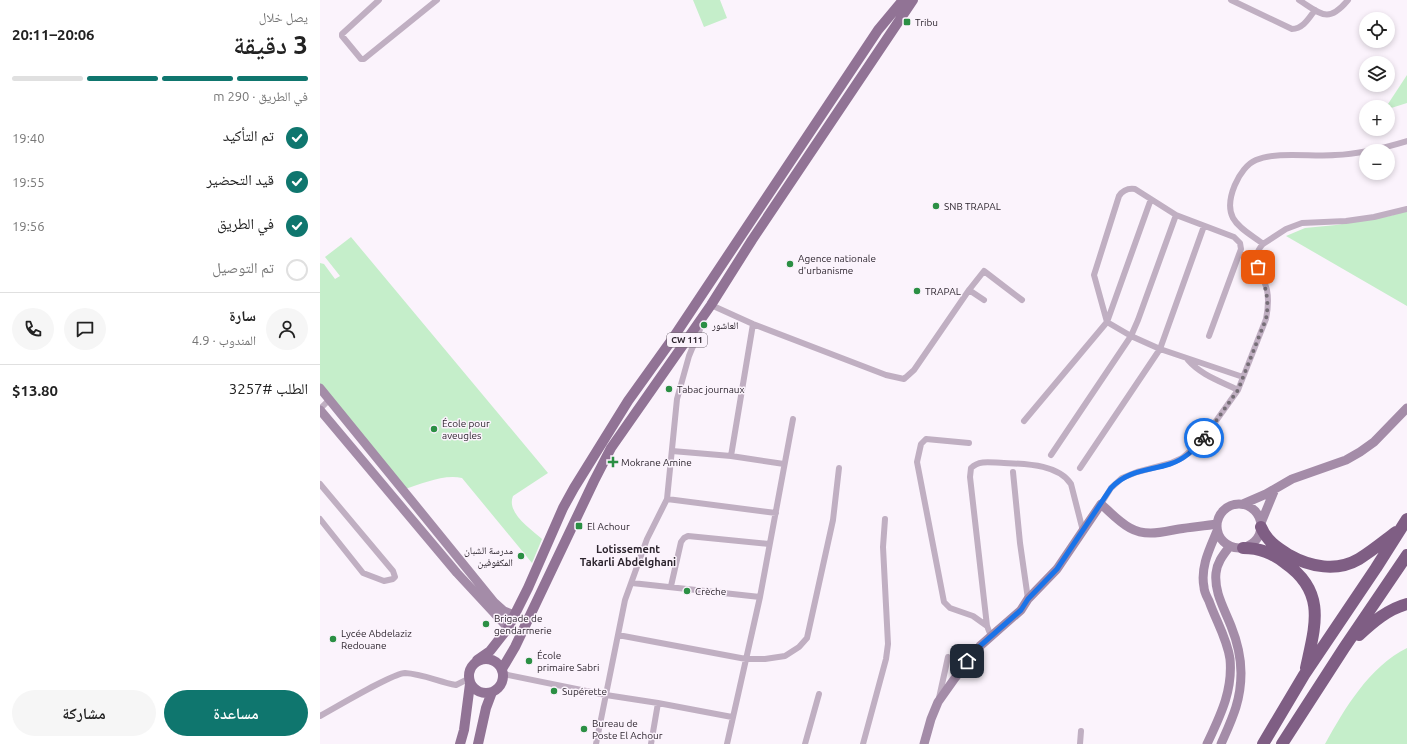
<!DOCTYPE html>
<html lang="ar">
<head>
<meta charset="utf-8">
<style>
  :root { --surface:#fff; --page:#f6f6f6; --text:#222; --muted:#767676; --line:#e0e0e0; --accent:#0f766e }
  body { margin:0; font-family:Ubuntu,"Noto Naskh Arabic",sans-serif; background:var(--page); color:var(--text); direction:rtl; height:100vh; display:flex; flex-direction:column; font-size:15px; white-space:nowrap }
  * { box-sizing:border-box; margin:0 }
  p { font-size:13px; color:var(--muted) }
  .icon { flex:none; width:22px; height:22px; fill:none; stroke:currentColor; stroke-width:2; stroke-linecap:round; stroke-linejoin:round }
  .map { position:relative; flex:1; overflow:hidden; direction:ltr }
  .drawer { display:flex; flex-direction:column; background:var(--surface); width:320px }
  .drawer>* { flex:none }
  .buttons { position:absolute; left:1039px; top:12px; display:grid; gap:8px }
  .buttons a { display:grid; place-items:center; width:36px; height:36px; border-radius:50%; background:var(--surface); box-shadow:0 2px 6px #0003; font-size:20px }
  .pin { position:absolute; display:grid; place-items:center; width:34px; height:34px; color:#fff; margin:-17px; border-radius:8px; box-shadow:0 2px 6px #0006 }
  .courier { position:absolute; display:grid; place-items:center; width:40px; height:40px; margin:-20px; border:3px solid #1a73e8; border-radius:50%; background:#fff; color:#222; box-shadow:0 1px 5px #0007 }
  .overview em { font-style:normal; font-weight:600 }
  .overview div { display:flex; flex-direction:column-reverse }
  .overview { display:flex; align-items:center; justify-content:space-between; height:68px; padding:0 12px }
  h1 { font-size:26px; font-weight:600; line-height:30px }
  .bar { display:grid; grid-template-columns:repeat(4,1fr); gap:6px 4px; align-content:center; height:48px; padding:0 12px }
  .bar i { height:5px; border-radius:3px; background:var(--line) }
  .bar .selected { background:var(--accent) }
  .bar p { grid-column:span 4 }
  .line { display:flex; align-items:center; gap:10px; padding:0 12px; border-top:1px solid var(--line) }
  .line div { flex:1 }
  .round { display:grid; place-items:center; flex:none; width:42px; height:42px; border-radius:21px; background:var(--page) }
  ol { padding:0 12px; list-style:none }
  li { display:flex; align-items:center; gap:12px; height:44px }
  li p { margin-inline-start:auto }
  li .icon { padding:4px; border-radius:50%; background:var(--accent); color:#fff; stroke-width:4 }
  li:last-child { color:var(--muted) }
  li i { width:22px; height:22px; border:2px solid var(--line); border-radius:50% }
  .cta { display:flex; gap:8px; margin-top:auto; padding:8px 12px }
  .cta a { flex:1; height:46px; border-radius:24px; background:var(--accent); color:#fff; font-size:16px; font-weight:600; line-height:46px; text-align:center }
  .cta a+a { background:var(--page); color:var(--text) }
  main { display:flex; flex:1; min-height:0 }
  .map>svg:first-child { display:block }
  .green { fill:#c5eeca }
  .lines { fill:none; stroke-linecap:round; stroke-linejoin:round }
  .street { stroke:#c0afc2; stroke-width:6 }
  .secondary { stroke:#a48ca8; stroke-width:9 }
  .primary { stroke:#917395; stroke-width:10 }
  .highway { stroke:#7f5e84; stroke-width:12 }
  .done { stroke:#766e77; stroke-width:4; stroke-dasharray:0 7.2 }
  .route { stroke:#1a73e8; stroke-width:5 }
  .poi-dot { fill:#2b8f44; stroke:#fbf3fc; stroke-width:1.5 }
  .labels { text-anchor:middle; stroke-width:3; stroke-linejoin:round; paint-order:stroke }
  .shield { fill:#fbf3fc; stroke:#6c646c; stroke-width:1 }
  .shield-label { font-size:9px; font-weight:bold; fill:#2e262f }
  .poi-label { font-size:10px; fill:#2e262f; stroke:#fbf3fc; text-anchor:start }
  .neighbourhood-label { font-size:11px; font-weight:bold; fill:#2e262f; stroke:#fbf3fc }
</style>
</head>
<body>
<main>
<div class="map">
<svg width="1087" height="744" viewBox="0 0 1087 744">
  <rect width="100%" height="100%" fill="#fbf3fc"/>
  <path class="green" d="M373,0H400L407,18L384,27Z
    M1087,75V103L1068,109V107H1066Z
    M1087,211V306L966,236L985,228L1016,225L1070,216Z
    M31,237L228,473L193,496C186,513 211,529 222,539L212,563L142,478C123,474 102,484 85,489L0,385V263L4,264L15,279L20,276L5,257Z
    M1087,648V744H1005C1025,708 1049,667 1087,648Z"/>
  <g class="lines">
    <path class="street" d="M59,0L22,34V36L41,59H44L117,0
      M911,0L972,29C983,29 989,18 995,10
      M979,0C1001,14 1008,24 1028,0
      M1087,141C1064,148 1039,154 1015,155C992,157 957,151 936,160C919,167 904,201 913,218C919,229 933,236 943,244L966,229L982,223L1026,221L1054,217L1087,209
      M649,290L664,300
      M390,307L391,305L433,324L566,375L584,379L594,370L649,290L664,271L702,300
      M889,336L921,249L920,243L914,237L856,215L815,189C808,188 803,190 799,196L774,275L787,322L811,336L840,349L923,377
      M868,360C881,375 900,381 918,390
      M0,409L10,399
      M704,421L787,322L831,199
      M649,443L606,439L601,444L597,462L624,602L630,608L653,616L667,626
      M352,451L411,456L464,464
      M731,455L811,336L818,320L856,215
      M411,456L433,324
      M760,468L840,349L884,226
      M693,472L700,543L708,599
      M0,484L73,571L75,577L73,579L64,581L43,573L0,519
      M347,499L456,513
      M781,504L791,488L802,478L817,472L851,463L862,458L881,442L918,390L946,319C948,309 949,300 947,290C943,274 929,258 943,244
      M312,583L440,597
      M351,586L361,542L364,538L368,536L449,544
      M298,635L426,659H445L465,656L479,647L487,638L513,520L519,468
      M671,636L667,626L650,477L651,468C660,459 673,463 684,463C705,464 738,464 751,484L763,531
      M183,674L286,695L338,703L412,717
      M619,698L628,657
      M0,716C15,708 73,673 85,673C103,674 119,682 136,685L148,679
      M276,744L305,600L327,539L347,499L357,399L369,356L383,322
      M331,744L338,703
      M407,744L440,597L473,419
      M485,744L499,694
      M543,744L566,659L568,644L563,547L565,519
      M760,744L761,731"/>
    <path class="secondary" d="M0,388L174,602L184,611L194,615
      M0,410L137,573L188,628
      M897 526a22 22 0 1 1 44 0a22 22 0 1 1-44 0Z
      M923,504L946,494L972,479L1026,460L1040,452L1054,442L1087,408
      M941,523L955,489
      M604,744L611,719L618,702L635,678L660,646L701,610L708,599L737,569L781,504C790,512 799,522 810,528C826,537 842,532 859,529C872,527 884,526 897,524
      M887,744C900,716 913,691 910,659C907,638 896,621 889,601C887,597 884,592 884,587C880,567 890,548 897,531
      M901,744C912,719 921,701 921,673C921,657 917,641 911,626C904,608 894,592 896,573C897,562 904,554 910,546"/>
    <path class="primary" d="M149 676a17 17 0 1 1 34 0a17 17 0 1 1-34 0Z
      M157,660L170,651L188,628L208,588L243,508L254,488L308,401L351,341L558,30L583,0
      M182,669L195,647L274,481L291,448L391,305L432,240L593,0
      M140,744L144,730L150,684
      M158,744L166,708L172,692"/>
    <path class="highway" d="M941,527C947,541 956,547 969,555C990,567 1017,572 1039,559C1052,551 1064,541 1076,532
      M923,548C940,548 952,553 965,563C1007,592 995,626 986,668
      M1039,635C1053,622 1068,609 1087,604
      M943,744L984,675L1056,568L1087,519
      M962,744L1024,648L1087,555"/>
  </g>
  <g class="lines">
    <path class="done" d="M884,438L918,390L946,319C950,298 945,286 938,267"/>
    <path class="route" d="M647,661L660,646L701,610L708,599L737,569L791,488C808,470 828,471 850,464C863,460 876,449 884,438"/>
  </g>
  <g class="poi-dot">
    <rect x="583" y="18" width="8" height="8" rx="2"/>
    <circle cx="616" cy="206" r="4"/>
    <circle cx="470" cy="264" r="4"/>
    <circle cx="597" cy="291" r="4"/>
    <circle cx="384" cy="325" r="4"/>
    <circle cx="349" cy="389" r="4"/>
    <circle cx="114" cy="429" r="4"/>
    <path d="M291 456h4v4h4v4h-4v4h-4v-4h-4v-4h4z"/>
    <rect x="255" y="522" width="8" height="8" rx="2"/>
    <circle cx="201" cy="556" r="4"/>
    <circle cx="367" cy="591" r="4"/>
    <circle cx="166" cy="624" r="4"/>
    <circle cx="13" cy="639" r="4"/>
    <circle cx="209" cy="661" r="4"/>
    <circle cx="234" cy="691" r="4"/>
    <circle cx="264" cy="729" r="4"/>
  </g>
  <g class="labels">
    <rect class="shield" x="347" y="333" width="40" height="14" rx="3"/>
    <g class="shield-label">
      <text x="367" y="343">CW 111</text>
    </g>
    <g class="poi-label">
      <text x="595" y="26">Tribu</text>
      <text x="624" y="210">SNB TRAPAL</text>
      <text x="478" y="262">Agence nationale<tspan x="478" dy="12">d'urbanisme</tspan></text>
      <text x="605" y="295">TRAPAL</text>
      <text x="392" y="329">العاشور</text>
      <text x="357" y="393">Tabac journaux</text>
      <text x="122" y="427">École pour<tspan x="122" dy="12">aveugles</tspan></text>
      <text x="301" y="466">Mokrane Amine</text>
      <text x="267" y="530">El Achour</text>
      <text x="193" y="554" text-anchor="end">مدرسة الشبان<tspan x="193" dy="12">المكفوفين</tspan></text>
      <text x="375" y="595">Crèche</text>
      <text x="174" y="622">Brigade de<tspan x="174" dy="12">gendarmerie</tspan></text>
      <text x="21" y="637">Lycée Abdelaziz<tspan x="21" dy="12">Redouane</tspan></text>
      <text x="217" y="659">École<tspan x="217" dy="12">primaire Sabri</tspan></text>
      <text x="242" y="695">Supérette</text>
      <text x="272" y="727">Bureau de<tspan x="272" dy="12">Poste El Achour</tspan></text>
    </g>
    <g class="neighbourhood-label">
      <text x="308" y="553">Lotissement<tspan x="308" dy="13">Takarli Abdelghani</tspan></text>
    </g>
  </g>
</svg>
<div class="buttons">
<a><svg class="icon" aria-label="locate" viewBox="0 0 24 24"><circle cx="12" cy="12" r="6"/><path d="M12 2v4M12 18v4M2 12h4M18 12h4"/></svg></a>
<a><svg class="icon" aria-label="layers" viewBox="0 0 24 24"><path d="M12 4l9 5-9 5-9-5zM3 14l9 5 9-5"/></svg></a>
<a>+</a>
<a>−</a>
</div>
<div class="pin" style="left:938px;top:267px;background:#ea580c"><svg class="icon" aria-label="bag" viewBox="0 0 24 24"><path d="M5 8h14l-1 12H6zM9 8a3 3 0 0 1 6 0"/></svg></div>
<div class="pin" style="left:647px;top:661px;background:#1f2937"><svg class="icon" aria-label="home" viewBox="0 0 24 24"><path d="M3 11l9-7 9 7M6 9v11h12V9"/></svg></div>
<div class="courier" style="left:884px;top:438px"><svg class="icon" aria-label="bike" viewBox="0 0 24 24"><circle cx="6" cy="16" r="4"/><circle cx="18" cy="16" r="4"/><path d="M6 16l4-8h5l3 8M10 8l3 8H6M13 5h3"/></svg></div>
</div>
<section class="drawer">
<div class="overview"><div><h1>3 دقيقة</h1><p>يصل خلال</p></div><em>20:06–20:11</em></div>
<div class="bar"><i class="selected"></i><i class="selected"></i><i class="selected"></i><i></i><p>في الطريق · 290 m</p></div>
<ol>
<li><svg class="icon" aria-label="check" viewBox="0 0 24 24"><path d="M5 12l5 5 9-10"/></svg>تم التأكيد<p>19:40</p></li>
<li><svg class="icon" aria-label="check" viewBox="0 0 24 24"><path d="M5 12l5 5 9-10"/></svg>قيد التحضير<p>19:55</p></li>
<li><svg class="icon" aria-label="check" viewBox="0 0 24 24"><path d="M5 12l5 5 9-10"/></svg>في الطريق<p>19:56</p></li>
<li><i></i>تم التوصيل</li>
</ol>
<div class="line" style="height:72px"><a class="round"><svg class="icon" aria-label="person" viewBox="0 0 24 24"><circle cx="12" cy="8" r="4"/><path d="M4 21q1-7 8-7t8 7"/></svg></a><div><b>سارة</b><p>المندوب · 4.9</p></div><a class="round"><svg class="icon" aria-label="chat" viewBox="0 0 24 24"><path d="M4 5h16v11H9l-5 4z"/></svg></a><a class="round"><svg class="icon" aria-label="phone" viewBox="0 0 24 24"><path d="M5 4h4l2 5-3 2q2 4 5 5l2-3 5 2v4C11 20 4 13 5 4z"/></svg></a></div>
<div class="line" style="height:52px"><div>الطلب #3257</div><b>$13.80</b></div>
<div class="cta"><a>مساعدة</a><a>مشاركة</a></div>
</section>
</main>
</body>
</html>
